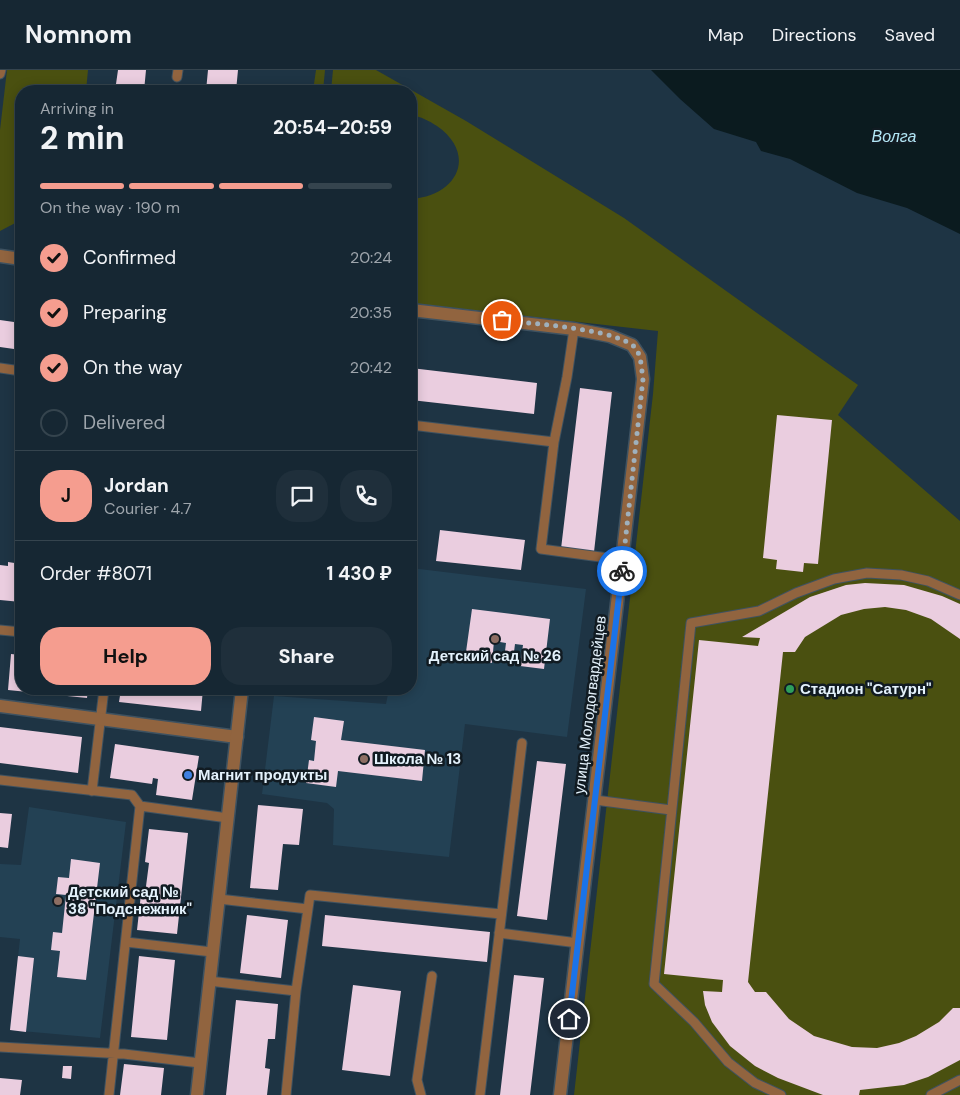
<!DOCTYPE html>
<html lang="en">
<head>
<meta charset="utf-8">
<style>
  :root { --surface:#162733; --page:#1f2f3b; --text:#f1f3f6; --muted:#9ea5ac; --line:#35444e; --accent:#f59d8f }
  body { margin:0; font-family:"DM Sans",sans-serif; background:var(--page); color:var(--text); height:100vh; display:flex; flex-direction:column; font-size:19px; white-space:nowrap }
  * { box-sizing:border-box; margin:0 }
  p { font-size:16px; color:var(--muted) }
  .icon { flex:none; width:28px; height:28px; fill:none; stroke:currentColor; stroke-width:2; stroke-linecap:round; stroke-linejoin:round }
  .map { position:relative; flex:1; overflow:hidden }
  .sheet { position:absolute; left:15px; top:15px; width:402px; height:610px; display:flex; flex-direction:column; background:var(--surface); border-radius:20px; box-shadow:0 2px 12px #0003,0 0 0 1px var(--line) }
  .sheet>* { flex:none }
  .pin { position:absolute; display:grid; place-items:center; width:42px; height:42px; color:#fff; margin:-21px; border:2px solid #fff; border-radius:50%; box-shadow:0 1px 5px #0007 }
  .courier { position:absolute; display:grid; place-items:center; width:50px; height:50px; margin:-25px; border:4px solid #1a73e8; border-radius:50%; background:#fff; color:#222; box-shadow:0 1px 6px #0007 }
  .headline em { font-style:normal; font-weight:700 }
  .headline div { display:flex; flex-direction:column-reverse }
  .headline { display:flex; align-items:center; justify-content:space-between; height:85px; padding:0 25px }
  h1 { font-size:32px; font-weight:700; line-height:38px }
  .bar { display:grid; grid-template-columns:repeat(4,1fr); gap:8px 5px; align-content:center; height:60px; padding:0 25px }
  .bar i { height:6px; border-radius:4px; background:var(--line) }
  .bar .current { background:var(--accent) }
  .bar p { grid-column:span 4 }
  .line { display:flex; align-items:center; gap:12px; padding:0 25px; border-top:1px solid var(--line) }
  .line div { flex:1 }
  .round { display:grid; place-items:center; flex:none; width:52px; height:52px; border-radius:20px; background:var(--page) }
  ol { padding:0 25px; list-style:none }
  li { display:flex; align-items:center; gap:15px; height:55px }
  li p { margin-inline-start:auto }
  li .icon { padding:5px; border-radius:50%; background:var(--accent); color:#111; stroke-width:4 }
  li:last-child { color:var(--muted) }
  li i { width:28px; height:28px; border:2px solid var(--line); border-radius:50% }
  .button { display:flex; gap:10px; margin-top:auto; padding:10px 25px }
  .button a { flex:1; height:58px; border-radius:20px; background:var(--accent); color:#111; font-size:20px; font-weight:700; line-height:58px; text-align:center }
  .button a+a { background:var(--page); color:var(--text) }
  header { display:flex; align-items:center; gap:30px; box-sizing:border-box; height:70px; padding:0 25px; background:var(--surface); border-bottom:1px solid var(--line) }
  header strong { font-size:24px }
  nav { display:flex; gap:28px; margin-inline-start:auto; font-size:18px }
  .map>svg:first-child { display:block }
  .built { fill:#234154 }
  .green { fill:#4a5010 }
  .water { fill:#0b1b1f }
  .building { fill:#eacddf }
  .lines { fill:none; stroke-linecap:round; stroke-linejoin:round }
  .service-casing { stroke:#3e5261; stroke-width:11 }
  .minor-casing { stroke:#3e5261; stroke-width:15 }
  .tertiary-casing { stroke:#3e5261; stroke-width:15 }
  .service { stroke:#91643f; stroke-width:9 }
  .minor { stroke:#91643f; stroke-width:12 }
  .tertiary { stroke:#91643f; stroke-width:12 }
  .done { stroke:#9fb0bc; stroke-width:5; stroke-dasharray:0 9 }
  .route { stroke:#1a73e8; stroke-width:6 }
  .education-dot { fill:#8d6e63; stroke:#111b22; stroke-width:2 }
  .leisure-dot { fill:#2e9e5b; stroke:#111b22; stroke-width:2 }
  .shop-dot { fill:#3f7fe0; stroke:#111b22; stroke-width:2 }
  .labels { text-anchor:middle; stroke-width:5; stroke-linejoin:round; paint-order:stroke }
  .poi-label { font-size:15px; font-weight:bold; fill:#e4f2fc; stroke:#111b22; text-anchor:start }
  .street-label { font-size:15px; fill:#e4f2fc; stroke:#111b22 }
  .water-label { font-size:16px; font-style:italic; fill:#b2e6f5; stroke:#111b22 }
</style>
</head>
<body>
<header>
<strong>Nomnom</strong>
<nav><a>Map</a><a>Directions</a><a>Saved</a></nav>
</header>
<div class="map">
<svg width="960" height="1025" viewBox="0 0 960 1025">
  <rect width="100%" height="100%" fill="#1e3444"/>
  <path class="built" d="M411,498L586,519L567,667L465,654L449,787L333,775L334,739L327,733L262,724L274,626L386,634L389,619H411Z
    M29,737L126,752L100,968L10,960L20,869L0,867V794L21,795Z"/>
  <path class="green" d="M7,0H88L86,21H21V150L0,161V60Z
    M316,0H325L323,21H313Z
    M333,0H376L466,51L624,148L858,315L838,345L960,451V1025H574L653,324L658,261L411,233V129C457,126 478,85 437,56C429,51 421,46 411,46V21H331Z"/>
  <path class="water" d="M651,0H960V164L907,138L857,123L790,89L761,81L756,72L714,59L680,29Z"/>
  <path class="building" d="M118,0H146L144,21H115Z
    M208,0H238L236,21H206Z
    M0,250L21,253V280L0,277Z
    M411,298L537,313L534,344L411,330Z
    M580,318L612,322L594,482L561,479Z
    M777,345L832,350L818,494L804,493L803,502L776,499L777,490L763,488Z
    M440,460L525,470L521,500L436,491Z
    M8,492L21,494V532L0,530V495L8,496Z
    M865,513L904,515L942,526L960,534V569L931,549L906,540L885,537L864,539L841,545L805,567L795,582H783L748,912L755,922H766L789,949L814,966L852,977L877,978L899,973L916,966L939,952L953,938H960V990L928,1007L904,1015L860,1020L859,1025H823L778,1008L755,996L730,976L712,952L705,935L703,921L722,922L723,910L664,904L699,570L758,576L760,568L742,567L810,527L846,515Z
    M472,539L550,549L544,599L520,596L523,575L515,574L514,582L505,581L506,573L494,571L492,593L465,589Z
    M11,584L21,585V619H88L87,628L8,620Z
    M121,619H203L201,641L119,632Z
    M314,647L344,651L341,670L425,680L422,711L338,701L336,717L306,713L309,690L314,691L316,671L311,670Z
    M0,657L82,667L78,703L0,693Z
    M115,674L199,686L192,730L156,725L158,709L153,708L152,714L110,708Z
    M537,691L566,694L547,850L517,846Z
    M258,735L303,739L299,775L283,774L278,820L250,818Z
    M0,743L12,744L8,778L0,777Z
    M149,759L188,763L177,864L137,860L141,824H145L149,793L145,792Z
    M71,789L100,793L86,910L57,907L60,881L51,880L53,862L62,863L66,825L56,824L58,807L69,808Z
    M247,845L288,850L281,908L240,903Z
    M325,845L490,862L487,892L322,876Z
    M18,886L34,888L26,962L10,960Z
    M139,886L175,890L167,970L131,967Z
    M514,905L544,908L530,1025H500Z
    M353,915L401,921L390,1006L342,1000Z
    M236,930L278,934L275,969H268L265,998L270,999L267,1025H226Z
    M124,994L164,998L161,1025H120Z
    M63,996H72L71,1009L62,1008Z
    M0,1008L22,1010L20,1025H0Z"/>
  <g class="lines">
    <defs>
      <path id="service" d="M0,4L1,0
        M177,7L178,0
        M574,259L567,307L554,372L541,479L623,490
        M0,298L21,301
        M411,355L554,372
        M0,560L21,562
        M0,710L132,725L140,736L228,748
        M92,721L104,619
        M595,730L671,740
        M219,829L308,839
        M499,863L578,873
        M126,872L212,882
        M209,911L296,921L310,825L501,844
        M0,977L124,984L200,993
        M109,1025L140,736
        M286,1025L296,921
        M421,1025L417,1010L432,906
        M480,1025L522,673
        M781,1025L755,1013L728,992L694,952L654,914L691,553L759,541L796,523L834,509L867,503L901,505L928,511L960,525
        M931,1025L960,1010"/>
      <path id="minor" d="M411,240L574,259L610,266L632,275L640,287L643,309L560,1025
        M0,636L237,667"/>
      <path id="tertiary" d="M0,186L21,189
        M197,1025L242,619"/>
    </defs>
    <use href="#service" class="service-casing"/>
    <use href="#minor" class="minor-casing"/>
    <use href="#tertiary" class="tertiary-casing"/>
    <use href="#service" class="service"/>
    <use href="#minor" class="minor"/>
    <use href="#tertiary" class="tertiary"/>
  </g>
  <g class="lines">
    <path class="done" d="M502,250C533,254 605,258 631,274C642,281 641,298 643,309L622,501"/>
    <path class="route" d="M569,949L622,501"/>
  </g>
  <g class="education-dot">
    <circle cx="495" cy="569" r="5"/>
    <circle cx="364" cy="689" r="5"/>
    <circle cx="58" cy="831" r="5"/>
  </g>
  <circle class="leisure-dot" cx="790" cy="619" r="5"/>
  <circle class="shop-dot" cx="188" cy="705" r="5"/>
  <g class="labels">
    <g class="poi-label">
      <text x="495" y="591" text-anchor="middle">Детский сад № 26</text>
      <text x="800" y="624">Стадион "Сатурн"</text>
      <text x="374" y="694">Школа № 13</text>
      <text x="198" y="710">Магнит продукты</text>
      <text x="68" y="827">Детский сад №<tspan x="68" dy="17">38 "Подснежник"</tspan></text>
    </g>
    <g class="street-label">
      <text transform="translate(590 635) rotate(-83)" y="5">улица Молодогвардейцев</text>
    </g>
    <g class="water-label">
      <text x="894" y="72">Волга</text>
    </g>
  </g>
</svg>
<div class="pin" style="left:502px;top:250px;background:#ea580c"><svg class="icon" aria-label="bag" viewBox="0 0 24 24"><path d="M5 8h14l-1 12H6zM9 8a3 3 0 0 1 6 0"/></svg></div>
<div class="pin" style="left:569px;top:949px;background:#1f2937"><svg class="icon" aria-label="home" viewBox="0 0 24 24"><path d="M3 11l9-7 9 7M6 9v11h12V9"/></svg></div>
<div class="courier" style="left:622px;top:501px"><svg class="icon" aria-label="bike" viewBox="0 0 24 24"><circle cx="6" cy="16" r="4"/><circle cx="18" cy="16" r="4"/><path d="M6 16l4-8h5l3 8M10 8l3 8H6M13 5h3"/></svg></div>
<section class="sheet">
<div class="headline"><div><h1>2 min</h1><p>Arriving in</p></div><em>20:54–20:59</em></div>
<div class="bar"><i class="current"></i><i class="current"></i><i class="current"></i><i></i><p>On the way · 190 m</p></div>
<ol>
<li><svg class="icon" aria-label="check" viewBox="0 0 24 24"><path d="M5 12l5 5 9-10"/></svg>Confirmed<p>20:24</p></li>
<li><svg class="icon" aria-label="check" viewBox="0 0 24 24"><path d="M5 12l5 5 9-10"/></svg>Preparing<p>20:35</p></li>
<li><svg class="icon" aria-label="check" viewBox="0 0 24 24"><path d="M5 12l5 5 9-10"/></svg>On the way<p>20:42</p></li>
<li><i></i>Delivered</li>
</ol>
<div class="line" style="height:90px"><b class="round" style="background:var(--accent);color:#111">J</b><div><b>Jordan</b><p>Courier · 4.7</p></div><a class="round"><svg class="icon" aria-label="chat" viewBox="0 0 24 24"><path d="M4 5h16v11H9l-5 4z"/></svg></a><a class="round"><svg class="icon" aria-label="phone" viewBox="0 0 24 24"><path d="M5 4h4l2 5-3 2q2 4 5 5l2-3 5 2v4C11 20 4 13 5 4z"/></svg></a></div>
<div class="line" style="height:65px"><div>Order #8071</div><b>1 430 ₽</b></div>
<div class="button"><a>Help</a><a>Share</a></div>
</section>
</div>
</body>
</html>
